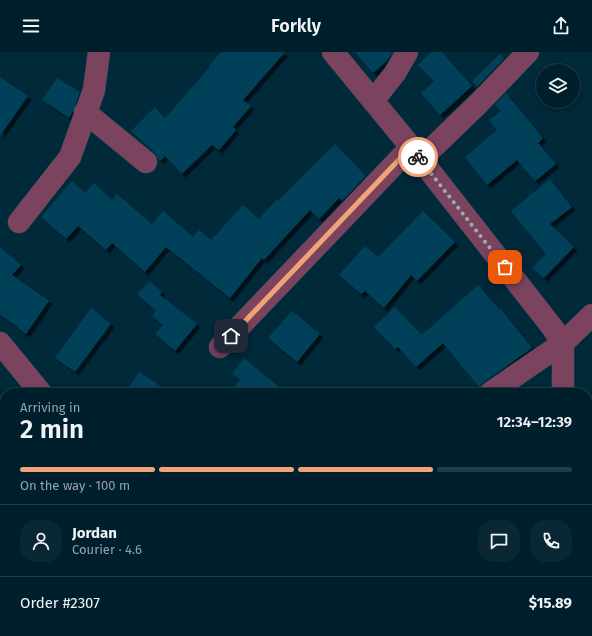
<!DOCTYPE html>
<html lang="en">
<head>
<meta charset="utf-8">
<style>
  :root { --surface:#001f2c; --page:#0a2734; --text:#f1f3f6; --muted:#95a2a9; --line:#223d48; --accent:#efa377 }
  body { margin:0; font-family:"Fira Sans",sans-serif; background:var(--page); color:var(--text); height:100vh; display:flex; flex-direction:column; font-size:15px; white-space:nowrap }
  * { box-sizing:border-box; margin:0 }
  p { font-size:13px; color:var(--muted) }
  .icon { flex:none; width:22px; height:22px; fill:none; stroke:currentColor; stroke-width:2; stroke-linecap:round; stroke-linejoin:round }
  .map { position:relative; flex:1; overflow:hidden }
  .sheet { position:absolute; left:0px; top:336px; width:592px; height:248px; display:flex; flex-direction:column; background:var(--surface); border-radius:16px 16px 0 0; box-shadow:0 2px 6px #0003,0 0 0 1px var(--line) }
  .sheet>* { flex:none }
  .fabs { position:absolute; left:536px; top:12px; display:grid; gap:8px }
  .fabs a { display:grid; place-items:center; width:44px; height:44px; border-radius:50%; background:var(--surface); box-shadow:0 2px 6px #0003,0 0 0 1px var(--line); font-size:20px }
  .pin { position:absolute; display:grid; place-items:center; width:34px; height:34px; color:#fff; margin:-17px; border-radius:8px; box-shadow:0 2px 6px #0006 }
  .courier { position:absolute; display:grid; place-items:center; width:40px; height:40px; margin:-20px; border:3px solid #efa377; border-radius:50%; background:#fff; color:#222; box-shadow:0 1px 5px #0007 }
  .summary em { font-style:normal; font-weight:600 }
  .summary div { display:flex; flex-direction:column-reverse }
  .summary { display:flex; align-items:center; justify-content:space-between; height:68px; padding:0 20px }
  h1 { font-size:26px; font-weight:600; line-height:30px }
  .bar { display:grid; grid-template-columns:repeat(4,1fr); gap:6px 4px; align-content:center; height:48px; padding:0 20px }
  .bar i { height:5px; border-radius:3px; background:var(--line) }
  .bar .selected { background:var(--accent) }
  .bar p { grid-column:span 4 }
  .line { display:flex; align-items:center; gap:10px; padding:0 20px; border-top:1px solid var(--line) }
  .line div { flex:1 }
  .round { display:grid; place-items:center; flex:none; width:42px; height:42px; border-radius:16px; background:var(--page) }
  header { display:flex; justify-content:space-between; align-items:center; height:52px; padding:0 20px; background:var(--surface); font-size:18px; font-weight:600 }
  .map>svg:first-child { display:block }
  .building { fill:#014159; filter:url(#shadow) }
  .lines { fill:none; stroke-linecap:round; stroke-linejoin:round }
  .minor-casing { stroke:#214656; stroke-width:23 }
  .minor { stroke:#7c435e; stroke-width:22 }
  .rail-casing { stroke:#859eaa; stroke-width:4.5 }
  .rail { stroke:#071e29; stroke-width:3; stroke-dasharray:9; stroke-linecap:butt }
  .done { stroke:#98afba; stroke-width:4; stroke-dasharray:0 7.2 }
  .route { stroke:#efa377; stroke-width:5 }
</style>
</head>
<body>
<header><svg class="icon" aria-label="menu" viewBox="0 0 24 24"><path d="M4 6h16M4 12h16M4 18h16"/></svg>Forkly<svg class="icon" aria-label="share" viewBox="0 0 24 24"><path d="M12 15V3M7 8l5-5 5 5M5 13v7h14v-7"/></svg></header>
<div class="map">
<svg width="592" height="584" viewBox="0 0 592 584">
  <defs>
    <filter id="shadow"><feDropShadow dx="3.5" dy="3.5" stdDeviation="0" flood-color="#0009"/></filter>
  </defs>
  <rect width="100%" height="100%" fill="#00293a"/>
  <path class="building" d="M221,0H285L243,48L251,54L233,75L236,78L219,98L212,93L182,122L165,104L160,109L154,100L131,79L155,55L165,66L210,15L209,14Z
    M355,0H393L387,9L373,21Z
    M431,0H442L472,34L440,63L421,41L434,29L418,13Z
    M500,2L504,7L477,35L472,29Z
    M0,25L28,44L0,84Z
    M57,26L80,40L73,60L69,66L42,48Z
    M506,41L543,86L538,91L556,112L535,129L517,108L487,133L465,105L497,78L489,68L501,59L495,53Z
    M335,92L366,124L342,149L339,146L319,167L310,158L264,208L262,206L230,246L166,195L145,220L112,191L106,198L78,174L66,187L41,165L72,129L85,141L94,131L112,148L117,142L152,172L163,159L193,185L199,178L211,188L243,153L259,167L277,147L278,149Z
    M550,127L572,155L550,172L574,195L544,226L532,216L546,202L511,159Z
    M423,159L455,190L417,229L411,223L384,256L365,239L361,242L339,223L365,194L378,205Z
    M0,195L21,213L12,223L49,249L26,282L0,262Z
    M150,229L162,240L160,243L197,272L175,299L155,282L163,273L152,264L156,259L137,242Z
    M478,233L499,257L500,256L532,296L483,331L479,335L443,291L416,315L398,295L395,297L374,275L395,255L422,283Z
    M91,256L111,272L75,320L55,306Z
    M292,259L320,282L297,310L268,286Z
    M244,306L286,341H229L240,328L232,322Z
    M139,320L171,341H125Z"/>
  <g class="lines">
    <defs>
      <path id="minor" d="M333,0L411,95L552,275L563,291V341
        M373,49L395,21L407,0
        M85,60L146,110
        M420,108L479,51L528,0
        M19,170L70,105L94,38L99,0
        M0,291L41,341
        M220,295L411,95
        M490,341L563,291L592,263
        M587,499L592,508
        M248,579L251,584
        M528,584L531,579"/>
    </defs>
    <use href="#minor" class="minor-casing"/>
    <use href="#minor" class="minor"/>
    <defs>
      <path id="rail" d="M587,555L592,548
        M565,584L569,579"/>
    </defs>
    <use href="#rail" class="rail-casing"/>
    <use href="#rail" class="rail"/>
  </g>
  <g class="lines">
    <path class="done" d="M418,105L505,215"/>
    <path class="route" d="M231,284L411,95L418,105"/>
  </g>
</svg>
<div class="fabs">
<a><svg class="icon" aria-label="layers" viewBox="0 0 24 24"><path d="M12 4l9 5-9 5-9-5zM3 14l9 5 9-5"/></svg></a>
</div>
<div class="pin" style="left:505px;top:215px;background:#ea580c"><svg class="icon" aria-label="bag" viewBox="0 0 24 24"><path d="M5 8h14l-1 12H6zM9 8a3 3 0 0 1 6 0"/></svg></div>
<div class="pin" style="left:231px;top:284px;background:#1f2937"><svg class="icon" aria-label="home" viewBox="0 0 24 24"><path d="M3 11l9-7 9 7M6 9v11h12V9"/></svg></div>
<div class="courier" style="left:418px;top:105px"><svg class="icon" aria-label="bike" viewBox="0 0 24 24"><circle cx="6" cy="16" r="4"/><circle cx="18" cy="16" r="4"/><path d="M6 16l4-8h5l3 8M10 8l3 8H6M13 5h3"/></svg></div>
<section class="sheet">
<div class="summary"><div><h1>2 min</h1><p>Arriving in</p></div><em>12:34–12:39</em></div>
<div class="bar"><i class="selected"></i><i class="selected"></i><i class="selected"></i><i></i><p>On the way · 100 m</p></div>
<div class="line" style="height:72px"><a class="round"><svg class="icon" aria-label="person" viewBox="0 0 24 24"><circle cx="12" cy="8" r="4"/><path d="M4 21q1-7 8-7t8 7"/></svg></a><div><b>Jordan</b><p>Courier · 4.6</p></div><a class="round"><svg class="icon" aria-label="chat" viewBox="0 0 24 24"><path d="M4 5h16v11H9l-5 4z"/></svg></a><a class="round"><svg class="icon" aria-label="phone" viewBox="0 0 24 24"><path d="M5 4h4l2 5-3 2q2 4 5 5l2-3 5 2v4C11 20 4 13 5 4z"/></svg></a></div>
<div class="line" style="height:52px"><div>Order #2307</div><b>$15.89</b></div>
</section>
</div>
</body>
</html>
